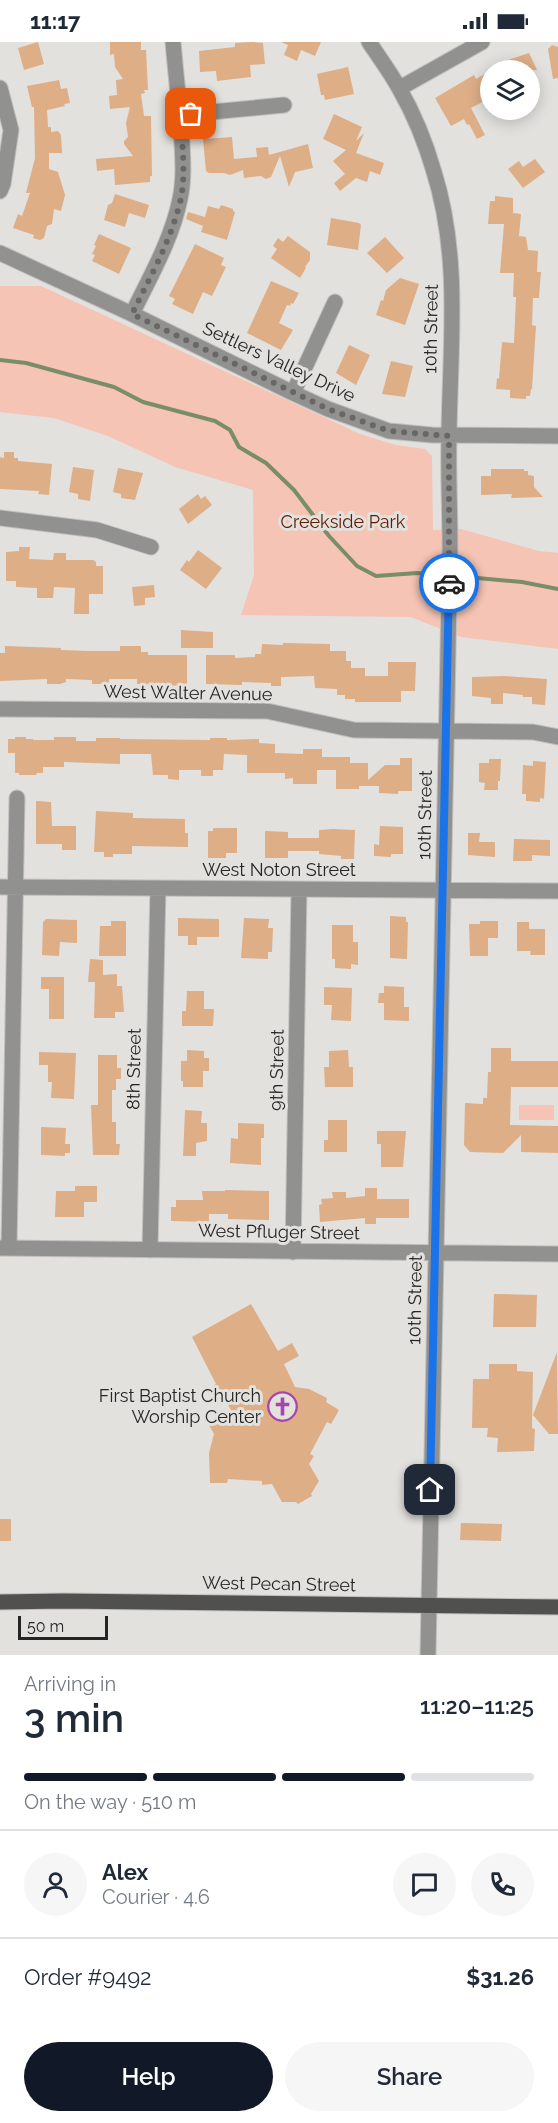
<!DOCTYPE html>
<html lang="en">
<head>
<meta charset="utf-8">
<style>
  :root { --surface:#fff; --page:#f6f6f7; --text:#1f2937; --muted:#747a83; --line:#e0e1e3; --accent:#111827 }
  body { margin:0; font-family:Raleway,sans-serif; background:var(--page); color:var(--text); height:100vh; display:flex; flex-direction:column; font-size:22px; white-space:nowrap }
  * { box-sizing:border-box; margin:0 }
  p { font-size:20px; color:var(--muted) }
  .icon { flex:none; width:33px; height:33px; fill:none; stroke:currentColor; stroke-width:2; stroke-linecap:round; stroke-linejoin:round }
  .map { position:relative; height:1613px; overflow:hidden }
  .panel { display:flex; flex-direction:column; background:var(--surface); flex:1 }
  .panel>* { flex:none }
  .buttons { position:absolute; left:480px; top:18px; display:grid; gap:12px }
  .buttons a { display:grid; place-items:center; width:60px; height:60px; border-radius:50%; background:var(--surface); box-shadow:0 3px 15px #0003; font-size:30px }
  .scale { position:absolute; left:18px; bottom:15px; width:90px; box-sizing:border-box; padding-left:6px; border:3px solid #262524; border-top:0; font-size:16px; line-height:21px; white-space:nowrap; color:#262524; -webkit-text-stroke:4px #e2e1de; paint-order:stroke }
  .pin { position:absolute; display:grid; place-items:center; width:51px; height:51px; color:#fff; margin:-26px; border-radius:12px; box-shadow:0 3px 9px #0006 }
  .courier { position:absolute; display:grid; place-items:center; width:60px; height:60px; margin:-30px; border:4px solid #1a73e8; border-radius:50%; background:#fff; color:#222; box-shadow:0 2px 8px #0007 }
  .overview em { font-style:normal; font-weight:600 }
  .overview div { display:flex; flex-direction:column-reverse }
  .overview { display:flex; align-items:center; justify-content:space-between; height:102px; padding:0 24px }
  h1 { font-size:39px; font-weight:600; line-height:45px }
  .bar { display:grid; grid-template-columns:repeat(4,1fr); gap:9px 6px; align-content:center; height:72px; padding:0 24px }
  .bar i { height:8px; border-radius:4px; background:var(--line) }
  .bar .current { background:var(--accent) }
  .bar p { grid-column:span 4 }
  .line { display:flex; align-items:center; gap:15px; padding:0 24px; border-top:2px solid var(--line) }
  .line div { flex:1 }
  .round { display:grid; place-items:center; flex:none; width:63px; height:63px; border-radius:32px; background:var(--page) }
  .action { display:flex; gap:12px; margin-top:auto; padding:12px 24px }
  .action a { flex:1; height:69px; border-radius:36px; background:var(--accent); color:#fff; font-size:24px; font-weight:600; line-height:69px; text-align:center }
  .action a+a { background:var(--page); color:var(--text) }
  .status { display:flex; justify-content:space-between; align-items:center; height:42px; padding:0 30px; background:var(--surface); direction:ltr }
  .status svg { height:16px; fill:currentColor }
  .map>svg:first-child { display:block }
  .green { fill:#f5c4b5 }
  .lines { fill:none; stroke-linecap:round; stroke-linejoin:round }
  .stream { stroke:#7a8d6a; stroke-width:4 }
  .building { fill:#deae87 }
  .minor-casing { stroke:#c0bfbd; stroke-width:17 }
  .major-casing { stroke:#c0bfbd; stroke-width:17 }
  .minor { stroke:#919190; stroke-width:15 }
  .major { stroke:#50504e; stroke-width:15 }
  .done { stroke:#686765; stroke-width:6; stroke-dasharray:0 10.8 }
  .route { stroke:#1a73e8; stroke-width:8 }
  .labels { text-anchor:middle; stroke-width:6; stroke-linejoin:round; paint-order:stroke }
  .street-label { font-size:18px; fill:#262524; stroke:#e2e1de }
  .park-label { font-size:18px; fill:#601a03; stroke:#e2e1de }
  .poi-label { font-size:18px; fill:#262524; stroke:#e2e1de; text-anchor:end }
</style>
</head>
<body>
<div class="status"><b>11:17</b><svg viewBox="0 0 49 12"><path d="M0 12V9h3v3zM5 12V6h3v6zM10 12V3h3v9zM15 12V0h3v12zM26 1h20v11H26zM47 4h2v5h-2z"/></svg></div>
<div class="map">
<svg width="558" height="1613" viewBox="0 0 558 1613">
  <rect width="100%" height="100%" fill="#e2e1de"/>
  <path class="green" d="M0,244H41L360,392L396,403L425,407L432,414L433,488L461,487L539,509L558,511V607L461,595L411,575L241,573L254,533L253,448L175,425L108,394L54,376L0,370Z
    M519,1063H554V1078H519Z"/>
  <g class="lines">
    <path class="stream" d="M0,318L26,321L114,345L143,360L215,379L230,388L239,405L266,421L294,448L329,494L357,524L376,534L417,531L447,534
      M455,534L522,540L558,547"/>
  </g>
  <path class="building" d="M38,0L44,22L24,28L18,6Z
    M110,0H141V8H146L148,48H144L145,51L141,52L144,74H151L152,134H150V140L115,143L114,127L97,129L96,117L133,114L124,102V99L128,95L126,81L130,65L110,67L109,54L117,53L116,38L123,37L115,25L114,12L110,13Z
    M252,0L263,1L265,22L250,23L251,35L217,39L216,29L200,30L199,9L235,5V1Z
    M281,0H321L315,14L301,8L297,19L284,13L288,3Z
    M552,3L558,5V36L553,37L548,7Z
    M529,11L537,28H491L503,22L502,20Z
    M348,25L354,52L325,58L324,53H321L317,32Z
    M490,29V60L486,58L471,66L485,93L477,97L469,82L467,83L464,77L451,84L435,56L474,33L476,37Z
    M59,38L61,47L67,46L70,61L64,62L65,64L47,68L48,85H51V90L58,89L61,93L62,111H49V127L58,130L65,153L61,169L54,167L52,182L47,184L44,196L40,198L33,196L34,193L13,186L18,172L22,174L30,151H26L35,116L34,65H32L27,44Z
    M334,72L362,85L356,99L364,91L356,111L384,121L380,133L370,129L367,140L356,136L340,149L334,141L345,132L333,119L346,108L323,97Z
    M232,95L234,117L257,115L256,106L268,105L269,113L308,102L313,126L295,130L289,145L280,114L271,135L266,137L261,134L244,136L243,128L230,133L224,131H209L206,129L203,97Z
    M535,117L545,130L523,146L508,127L519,119L523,125Z
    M115,152L149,163L145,176L129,171L125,185L104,178L108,163L112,161Z
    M495,154L513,156V171L521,172L519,194L526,195L528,208L538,209L537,230H541L540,242L539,256H533L532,283L536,284L532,347H531L530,354H526V357L510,356V348L496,347L497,336L499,337L502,300L514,301L516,255H513L514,231H500L504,182H488L490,159H495Z
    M221,163L233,167V169L235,170L227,198L201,190L203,184L186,177L188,170L205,175L208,164L219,167Z
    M331,176L359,181L361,183L358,208L327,203Z
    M99,192L131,206L119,232L92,219L95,213L92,212L96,204L94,203Z
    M288,194L310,210V218L305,225L306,226L300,236L271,216L277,207L273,204L278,196L283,200Z
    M385,195L404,216L387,231L367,211Z
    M195,202L224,216L221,223L226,225L212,254L203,250L193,272L172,262L175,257L169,254Z
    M400,236L419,242L405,283L376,273L381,258L383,259L386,248Z
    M271,239L299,251L293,262L291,261L290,264L287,263L279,281L293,288L281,308L247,291Z
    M349,303L370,313L356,343L336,331Z
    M391,319L413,324L405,355L382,352Z
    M4,410H14V416H18V419L52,422L49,453L38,452L39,449L0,447V415L4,416Z
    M73,425L94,428L90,459L78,457V452L69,450Z
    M118,426L143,431L135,458L121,456V452L113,450Z
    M491,427H524V429H528V433L534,434V445L543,455L511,456L512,452L481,453V434H491Z
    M198,452L201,457L205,454L212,463L188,482L179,467Z
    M19,505H30L29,517L53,518L54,511H66V518H93L96,520V524H103V552H89V572H74L75,546L54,545L53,556H37V546L16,545V539H6V510L19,509Z
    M198,508L222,526L206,547L180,528L187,518L189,520Z
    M154,543L155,555L145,556V563L134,564L132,545Z
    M181,588L213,590V606H181Z
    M283,601L330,602V609H346V619H351V626H365V634H388V620H416L415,649H401V660H355V657H345V653H337V647L315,646L314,634L281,635V644H271V641L242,640V643L206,642V613H235V616L255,615V612H261L262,602L283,603Z
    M5,604L61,606V608L90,609H120V604H141V610H148V613H187V644L137,642V637H109V641L103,642H92V638L66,637V640L60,642H47V637L0,639V611H5Z
    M504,634L547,637L545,663L532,662V655H523V653L503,651V662H491V656L472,654V635Z
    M15,695H26V697H33V698H54V695H76V699H96V696H120V697L210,698V696H227V698L259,697V701L275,702V711L303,712V707H322V715H350V721H368V738L385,723H400V716H412V749H398V752L379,751V744H359V747H336V728H317V742H293V736L285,737V731H247V713L224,712L223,728H213V734H201V728H179V738L168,737V733H153L151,712H120V722L64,720V725H43V731H37L36,733H19V731H15V711H8V697H15Z
    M489,717H501L500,739H498V748H484L485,741L479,740V721H489Z
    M533,719L546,720L544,757L540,756V760L526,759V752H522L523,723L533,724Z
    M36,759L51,760L52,784H76V808H62V802H36Z
    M96,769L133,771V776L185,777V791H188V805L132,804V812H113V815H104V810H94Z
    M380,784L403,785V812H391V815L374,814V802L379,803Z
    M213,786H237V811H226V816H208V789H213Z
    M333,787L355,788L354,817H341V814L319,812V809H288V816H265V789L288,790V796H319V788Z
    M468,791H480L479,800H495V815L468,813Z
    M514,797L550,798V814L532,813V819H513Z
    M390,874L406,875V880H408L407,917L390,916Z
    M178,876L219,877V895H197V903H188V894H178Z
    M244,876L269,877L268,886H273L272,910H268V917L241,916Z
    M46,877L77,878V901L60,900L59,914L42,913L43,880Z
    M111,879H126V914H99L100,884H111Z
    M480,879H498V896H488V914H470L469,882H480Z
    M517,880H529V887H545V913H530L531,909H517Z
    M332,883H353V900H358V923L351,922V927L335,926V917H332Z
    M90,917L103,918V933L117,932V944H122L124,970H115V976H94L95,940H88Z
    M41,935H64V977H49V947H41Z
    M384,944L404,945V965H409V979L384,978V961H378L379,951H384Z
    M324,945L352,946L351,979L331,978L332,963H324Z
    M187,949H204V967H214L213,984H182V969H186Z
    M491,1006H511V1019H558V1045H511L510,1083L558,1084V1111L521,1110V1093L503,1111L470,1110L464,1103L465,1061L483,1062V1056H487L488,1030H491Z
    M187,1008L204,1009V1016H209V1029H203V1045H183V1039H181V1019H187Z
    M348,1008L349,1025H353V1045H325L324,1025H329V1009Z
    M39,1010L76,1011L74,1057L51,1056L52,1040H48V1023H39Z
    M98,1013H117V1026H121V1037H116V1048H112V1080H116V1102H120L119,1113H93L91,1063H98Z
    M185,1068L202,1069L201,1081H207V1099L196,1101V1114H183Z
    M328,1078H347V1110H324V1098H328Z
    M238,1081L264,1082V1096H261V1123L230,1121L231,1096L238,1097Z
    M41,1085L66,1086L65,1102H70V1111H65V1114L41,1113Z
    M377,1089H406L403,1125H381V1102H377Z
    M75,1144H97V1160H84V1175H55L56,1149H75Z
    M365,1146H377V1157H409V1176H376V1182H365V1176L320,1180L319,1163L322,1162L321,1157L333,1156L332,1150H346V1156L365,1154Z
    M225,1148L269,1149V1178L228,1177V1172H209V1180L171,1179V1165H176V1158H203L202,1149H225Z
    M494,1252L537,1253L536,1285H493Z
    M251,1262L278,1309L292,1301L299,1314L284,1322L295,1345L309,1347L327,1356L326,1360L339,1368L331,1382L327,1380L310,1412L314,1414L309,1422L319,1439L311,1452L312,1454L298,1462L296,1460H282L272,1442L262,1443V1439L228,1437L227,1441H210L209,1411L214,1392L209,1383L232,1370L221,1350L218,1352L213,1344L216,1342L192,1295Z
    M557,1310L558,1392H549L533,1373Z
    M489,1322H517V1329L533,1330L532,1386L535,1387L534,1409L497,1410L498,1396L487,1395L488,1386H472L473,1337H489Z
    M0,1477H11V1499H0Z
    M461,1481L502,1482L501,1499L460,1498Z"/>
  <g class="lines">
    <defs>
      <path id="minor" d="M369,0C379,15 390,30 399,46C414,72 426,102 434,130C461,216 450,305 449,393C448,431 450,469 450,507L428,1613
        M0,46L11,88L3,142L0,149
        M400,46L482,0
        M180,73L284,63
        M0,211L132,272L293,351L328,367L389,389L432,393L558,394
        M132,272C150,235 172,197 180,157C184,139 183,120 182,101C180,68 176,34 173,0
        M293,351L335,260
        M0,476L97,488L151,505
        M0,667L267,669L354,688L533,690L558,695
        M0,845L558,849
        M0,1206L558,1212
        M9,1206L17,756
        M150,1208L158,846
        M293,1210L299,848"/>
      <path id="major" d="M0,1560L63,1559L558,1565"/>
    </defs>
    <use href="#minor" class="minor-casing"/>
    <use href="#major" class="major-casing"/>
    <use href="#minor" class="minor"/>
    <use href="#major" class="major"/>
  </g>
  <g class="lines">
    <path class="done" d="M191,72L180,73C182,100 186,129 181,156C172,197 150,235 132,272L328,367L389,389L449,394V541"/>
    <path class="route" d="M430,1448L449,541"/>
  </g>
  <defs>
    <symbol id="church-ring" viewBox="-11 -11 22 22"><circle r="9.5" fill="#e2e1de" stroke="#a745ac" stroke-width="1.5"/><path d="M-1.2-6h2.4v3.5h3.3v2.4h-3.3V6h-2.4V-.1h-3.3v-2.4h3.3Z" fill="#a745ac"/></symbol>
  </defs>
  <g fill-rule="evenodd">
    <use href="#church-ring" x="266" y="1348" width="33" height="33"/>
  </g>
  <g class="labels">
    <g class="street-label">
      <text transform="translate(431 287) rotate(-89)" y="6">10th Street</text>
      <text transform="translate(279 320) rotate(25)" y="6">Settlers Valley Drive</text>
      <text transform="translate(188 651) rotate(1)" y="6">West Walter Avenue</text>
      <text transform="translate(425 773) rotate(-89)" y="6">10th Street</text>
      <text x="279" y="834">West Noton Street</text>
      <text transform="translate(134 1027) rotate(-89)" y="6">8th Street</text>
      <text transform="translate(277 1028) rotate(-89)" y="6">9th Street</text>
      <text transform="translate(279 1190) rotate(1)" y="6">West Pfluger Street</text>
      <text transform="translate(415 1258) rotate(-89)" y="6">10th Street</text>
      <text transform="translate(279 1542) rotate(1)" y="6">West Pecan Street</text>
    </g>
    <g class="park-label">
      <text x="343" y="486">Creekside Park</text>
    </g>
    <g class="poi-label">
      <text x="261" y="1360">First Baptist Church<tspan x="261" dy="21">Worship Center</tspan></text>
    </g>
  </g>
</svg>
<div class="buttons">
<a><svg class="icon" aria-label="layers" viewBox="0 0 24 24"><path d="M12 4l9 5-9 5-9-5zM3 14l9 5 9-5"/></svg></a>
</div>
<div class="scale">50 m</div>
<div class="pin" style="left:191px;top:72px;background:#ea580c"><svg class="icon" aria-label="bag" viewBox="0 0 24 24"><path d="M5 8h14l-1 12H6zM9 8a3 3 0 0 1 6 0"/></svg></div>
<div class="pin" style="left:430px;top:1448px;background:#1f2937"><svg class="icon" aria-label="home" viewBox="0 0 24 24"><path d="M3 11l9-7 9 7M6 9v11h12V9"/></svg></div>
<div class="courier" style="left:449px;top:541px"><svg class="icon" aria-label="car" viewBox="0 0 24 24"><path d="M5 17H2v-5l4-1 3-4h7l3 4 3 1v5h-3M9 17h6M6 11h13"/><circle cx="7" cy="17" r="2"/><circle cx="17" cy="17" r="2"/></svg></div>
</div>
<section class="panel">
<div class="overview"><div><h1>3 min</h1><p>Arriving in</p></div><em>11:20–11:25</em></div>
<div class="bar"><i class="current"></i><i class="current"></i><i class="current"></i><i></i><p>On the way · 510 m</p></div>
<div class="line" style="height:108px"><a class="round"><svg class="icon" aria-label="person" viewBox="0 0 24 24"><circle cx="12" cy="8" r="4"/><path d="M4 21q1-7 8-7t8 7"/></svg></a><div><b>Alex</b><p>Courier · 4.6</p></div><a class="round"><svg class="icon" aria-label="chat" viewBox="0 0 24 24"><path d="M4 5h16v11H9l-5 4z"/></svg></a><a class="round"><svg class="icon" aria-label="phone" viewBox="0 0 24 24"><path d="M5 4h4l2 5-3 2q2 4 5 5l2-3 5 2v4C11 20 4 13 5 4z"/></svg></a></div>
<div class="line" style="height:78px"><div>Order #9492</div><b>$31.26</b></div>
<div class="action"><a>Help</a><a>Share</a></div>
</section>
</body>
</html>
